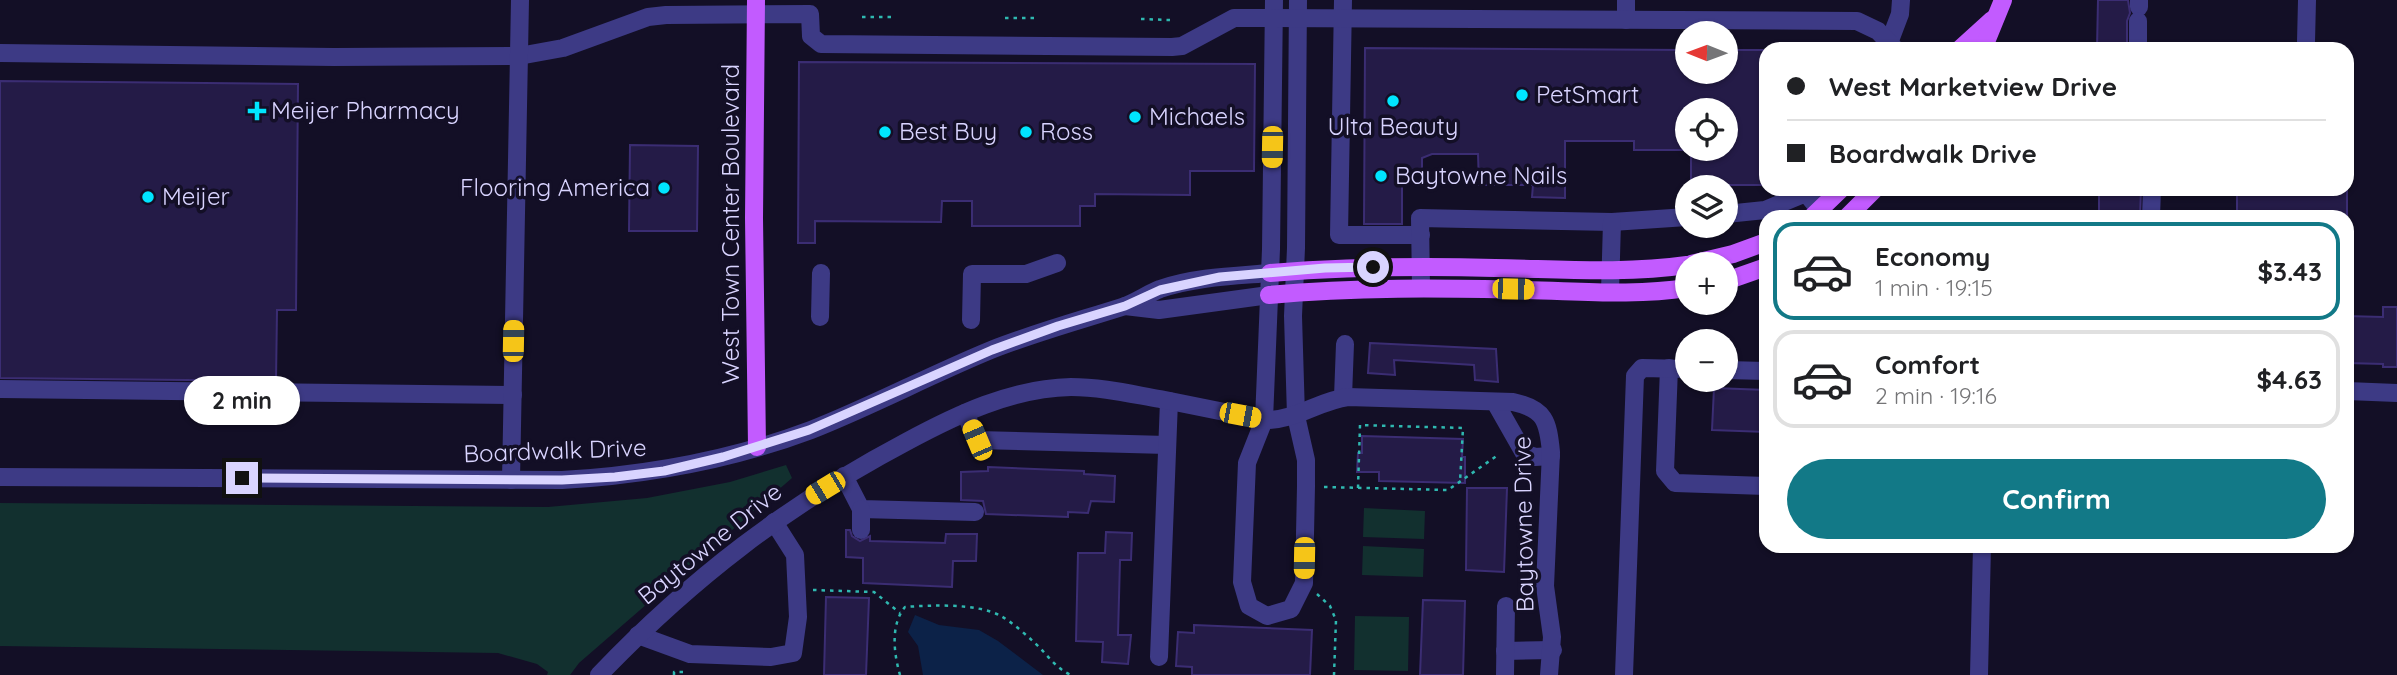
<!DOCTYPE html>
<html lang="en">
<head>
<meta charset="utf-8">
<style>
  body { margin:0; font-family:Quicksand,sans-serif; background:#f6f6f6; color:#202124; height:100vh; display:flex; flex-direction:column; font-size:26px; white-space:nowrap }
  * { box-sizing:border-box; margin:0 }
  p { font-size:23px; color:#757577 }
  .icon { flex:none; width:38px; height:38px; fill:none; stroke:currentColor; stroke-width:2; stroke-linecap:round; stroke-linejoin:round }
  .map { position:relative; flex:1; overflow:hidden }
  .sheet { position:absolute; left:1759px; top:210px; width:595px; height:343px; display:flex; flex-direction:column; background:#fff; border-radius:21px; box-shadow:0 2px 5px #0004 }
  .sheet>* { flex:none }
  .banner { position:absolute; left:1759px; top:42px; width:595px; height:154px; border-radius:21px; box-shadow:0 2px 5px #0004; display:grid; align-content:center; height:154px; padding:0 28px; background:#fff }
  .needle { width:46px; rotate:271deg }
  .tools { position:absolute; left:1675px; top:21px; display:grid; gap:14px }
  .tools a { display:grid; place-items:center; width:63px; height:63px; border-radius:50%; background:#fff; box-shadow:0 2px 5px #0004; font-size:35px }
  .end { position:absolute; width:32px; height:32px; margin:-16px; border:9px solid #d9d4ff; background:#111; box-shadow:0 0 0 4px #111 }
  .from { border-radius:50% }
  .bubble { position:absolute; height:49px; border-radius:24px; background:#fff; box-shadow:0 2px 5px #0004; font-size:23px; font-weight:700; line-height:49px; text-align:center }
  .car { position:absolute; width:21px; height:42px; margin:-21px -10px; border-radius:9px; box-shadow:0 0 5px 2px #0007; background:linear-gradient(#f5c518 24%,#345 0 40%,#f5c518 0 76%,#345 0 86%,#f5c518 0) }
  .banner b { display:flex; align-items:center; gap:24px; height:66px; font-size:26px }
  .banner b+b { border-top:2px solid #e0e0e0 }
  .banner i { width:18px; height:18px; background:#202124 }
  ul { padding:12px 0 0; list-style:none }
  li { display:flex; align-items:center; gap:21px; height:98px; margin:0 14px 10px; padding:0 14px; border:4px solid #e0e0e0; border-radius:21px }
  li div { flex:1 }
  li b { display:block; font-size:26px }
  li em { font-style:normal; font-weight:700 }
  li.selected { border-color:#127987 }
  li>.icon { width:63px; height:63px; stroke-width:1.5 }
  .button { display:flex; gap:14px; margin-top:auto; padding:14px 28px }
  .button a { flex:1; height:80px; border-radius:42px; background:#127987; color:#fff; font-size:28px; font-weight:700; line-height:80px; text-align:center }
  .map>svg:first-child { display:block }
</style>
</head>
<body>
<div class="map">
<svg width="2397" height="675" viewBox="0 0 2397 675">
  <rect width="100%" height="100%" fill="#130f26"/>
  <g fill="#12302f">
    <path d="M786,465L792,478L579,663L570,675H547L548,672L537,664L498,653L0,646V503L548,507L647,498L730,482Z"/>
    <path d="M1364,508L1425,511L1424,539L1363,537Z"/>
    <path d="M1363,546L1424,549L1423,577L1362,575Z"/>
    <path d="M1355,616L1409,617L1408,671L1354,670Z"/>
  </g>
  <path fill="#0c2248" d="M915,615L939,625L979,630L998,641L1043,675H923L918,646L908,632Z"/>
  <g fill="#241b47" stroke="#3b2d73" stroke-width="2">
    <path d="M2098,0H2128L2130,13L2127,21V49H2097Z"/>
    <path d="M1365,48L1687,50V72H1726V50H1766V185H1691V149H1726V110H1687V150H1634V141H1565V198L1532,197L1533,185H1479L1478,154H1432L1422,158V171H1402V224H1364Z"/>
    <path d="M799,62L1255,64L1254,171H1190V195L1095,194V206H1080V226H972V201H942L941,222L815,221V243H798Z"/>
    <path d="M0,81L298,84L296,310H277L276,381L0,378Z"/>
    <path d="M630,145L698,146L697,231H629Z"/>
    <path d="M2099,189H2141L2140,217H2099Z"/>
    <rect x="2237" y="189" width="110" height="28"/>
    <path d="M2383,307H2397V367H2383V364L2347,363V316L2383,317Z"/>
    <path d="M1370,343L1496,349L1498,382L1475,380L1474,365L1394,360L1395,375L1368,373Z"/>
    <path d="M1714,388L1766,390V432L1712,430Z"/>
    <path d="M1362,436L1463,439L1462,457H1465V483L1379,481V472H1357L1358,453H1362Z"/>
    <path d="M988,467L1084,471V474L1115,476L1114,502L1091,501L1088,513L1068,512V517L986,514L983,501L961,500V472L988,471Z"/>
    <path d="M1467,488H1507L1504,572L1466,570Z"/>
    <path d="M846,530H850L852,536L860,541L870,536V541L945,543L946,534H977L976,561H953L952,587L863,583V558L846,557Z"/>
    <path d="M1106,532L1132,533L1131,560H1120L1118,635H1131L1128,664L1102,662L1103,642L1076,641L1078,553H1105Z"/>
    <path d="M826,597L869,598L866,675H824Z"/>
    <path d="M1423,600L1465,601L1463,675H1420Z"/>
    <path d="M1194,625L1312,630L1310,675H1192V667L1176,666L1178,632L1194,633Z"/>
  </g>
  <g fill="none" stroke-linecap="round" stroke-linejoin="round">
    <g stroke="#2fb8b0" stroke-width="2.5" stroke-dasharray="3.5 5" stroke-linecap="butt">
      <path d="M862,17H891"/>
      <path d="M1005,18H1034"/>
      <path d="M1141,19L1170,20"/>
      <path d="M1324,487L1448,490L1498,455"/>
      <path d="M1358,488L1360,425L1463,428L1460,482"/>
      <path d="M813,590L874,592L900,613"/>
      <path d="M1317,594L1330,606L1336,620L1334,675"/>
      <path d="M674,675V672H688"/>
      <path d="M900,675C894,654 890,625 905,607C932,605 977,603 1001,616C1013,623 1025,634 1035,643C1047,654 1055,668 1071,675"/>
    </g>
    <g stroke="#3d3a85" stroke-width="18">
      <path d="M1274,0L1271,249L1264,420L1247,463L1242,582L1249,606L1267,616L1291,609L1304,583L1306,486V460L1296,416L1293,316L1296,248L1298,0"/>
      <path d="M1343,0L1339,235H1421"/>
      <path d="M1626,0V20"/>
      <path d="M2139,7V0"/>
      <path d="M2306,42L2307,0"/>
      <path d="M1889,43L1900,14L1901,0"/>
      <path d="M2138,49V21"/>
      <path d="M0,53L334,57L519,56L563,48L648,17L666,15L810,14L811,36L821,44L1172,47L1182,46L1234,18H1260L1857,21L1878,31L1895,49"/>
      <path d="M1726,214L1765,210L1806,193L1825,217"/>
      <path d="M2151,217L2152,189"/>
      <path d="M1421,287L1420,218L1612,222L1687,217"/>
      <path d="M1610,292L1612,222"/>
      <path d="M1125,306L1159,310L1269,295"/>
      <path d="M820,317L821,273"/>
      <path d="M971,320L972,274H1026L1057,263"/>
      <path d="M1669,368L1665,471L1675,483L1766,486"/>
      <path d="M1726,370L1766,371"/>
      <path d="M0,389L513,395"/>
      <path d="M2347,391L2397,393"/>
      <path d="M1343,397L1345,344"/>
      <path d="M1495,402L1524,453L1535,457L1551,456"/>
      <path d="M965,413L977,440L1167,445"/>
      <path d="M844,476L861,509L975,512"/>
      <path d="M0,477L562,480C647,475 731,460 811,430C872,406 930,375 991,350C1034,333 1078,321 1122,307C1135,303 1147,294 1160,289C1195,277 1234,276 1270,273"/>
      <path d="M511,480L520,0"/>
      <path d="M861,530V509"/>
      <path d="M638,635L690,654L771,657L793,653L798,617L795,555L774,522"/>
      <path d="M1505,651L1553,650"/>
      <path d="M1159,657L1169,401"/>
      <path d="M599,675C692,578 787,505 906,442C956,415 1012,388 1071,387C1101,387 1131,394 1160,399C1195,406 1229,413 1264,420C1295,421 1318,401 1348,397L1513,402C1545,409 1548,421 1551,452L1545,586L1552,637L1549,675"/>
      <path d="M1505,675L1506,606"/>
      <path d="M1624,675L1635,376L1642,368L1687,369"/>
      <path d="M1979,675L1982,546"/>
    </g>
    <g stroke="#c25bff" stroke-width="18">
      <path d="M756,0L754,218L757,447"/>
      <path d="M1960,49L1992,20"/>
      <path d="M1983,49L2003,0"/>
      <path d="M1812,217L1841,189"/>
      <path d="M1847,217L1875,189"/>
      <path d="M1691,264L1733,254L1766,242"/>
      <path d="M1270,273C1345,267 1420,266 1495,268C1559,269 1624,274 1687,265"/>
      <path d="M1726,281L1766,267"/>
      <path d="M1269,295C1355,287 1441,288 1526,290C1579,291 1635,296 1687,288"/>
    </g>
  </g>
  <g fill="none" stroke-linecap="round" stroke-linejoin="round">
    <path stroke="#d9d4ff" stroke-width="9" d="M242,478L562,480L615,477L664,471L723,457L809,430L992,350L1058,326L1125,306L1160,290L1220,277L1325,268L1373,267"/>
  </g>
  <g fill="#00e5ff" stroke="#130f26" stroke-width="2.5">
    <circle cx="1522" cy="95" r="7"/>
    <circle cx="1393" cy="101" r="7"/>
    <path d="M253.5 100.5h7v7h7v7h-7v7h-7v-7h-7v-7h7z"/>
    <circle cx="1135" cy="117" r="7"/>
    <circle cx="885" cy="132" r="7"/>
    <circle cx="1026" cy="132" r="7"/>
    <circle cx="1381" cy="176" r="7"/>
    <circle cx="664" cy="188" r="7"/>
    <circle cx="148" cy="197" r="7"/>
  </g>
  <g text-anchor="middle" stroke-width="7" stroke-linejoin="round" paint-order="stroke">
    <g font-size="24" fill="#d9d4ff" stroke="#130f26" text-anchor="start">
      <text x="1536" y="103">PetSmart</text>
      <text x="271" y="119">Meijer Pharmacy</text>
      <text x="1149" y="125">Michaels</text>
      <text x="1393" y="135" text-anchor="middle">Ulta Beauty</text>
      <text x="899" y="140">Best Buy</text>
      <text x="1040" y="140">Ross</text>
      <text x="1395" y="184">Baytowne Nails</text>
      <text x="650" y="196" text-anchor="end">Flooring America</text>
      <text x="162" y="205">Meijer</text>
    </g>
    <g font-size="24" fill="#d9d4ff" stroke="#130f26">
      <text transform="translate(731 224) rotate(-90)" y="8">West Town Center Boulevard</text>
      <text transform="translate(555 451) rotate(-2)" y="8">Boardwalk Drive</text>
      <text transform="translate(1524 524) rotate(-91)" y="8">Baytowne Drive</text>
      <text transform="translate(710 544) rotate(-39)" y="8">Baytowne Drive</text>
    </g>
  </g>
</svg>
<div class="tools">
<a><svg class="needle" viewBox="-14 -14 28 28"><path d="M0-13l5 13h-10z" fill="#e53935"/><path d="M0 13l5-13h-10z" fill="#757577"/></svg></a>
<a><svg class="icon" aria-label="locate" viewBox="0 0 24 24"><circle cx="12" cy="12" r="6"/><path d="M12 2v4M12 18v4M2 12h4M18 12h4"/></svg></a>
<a><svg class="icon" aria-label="layers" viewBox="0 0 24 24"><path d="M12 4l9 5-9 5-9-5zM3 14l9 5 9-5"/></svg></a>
<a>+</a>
<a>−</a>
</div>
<i class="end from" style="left:1373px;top:267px"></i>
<i class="end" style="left:242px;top:478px"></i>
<div class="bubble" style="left:184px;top:376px;width:116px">2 min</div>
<i class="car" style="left:1272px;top:147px;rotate:181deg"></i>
<i class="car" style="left:1513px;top:289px;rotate:91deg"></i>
<i class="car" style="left:513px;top:341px;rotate:1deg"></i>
<i class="car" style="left:1240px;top:415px;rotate:101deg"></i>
<i class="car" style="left:977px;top:440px;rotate:337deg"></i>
<i class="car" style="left:825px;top:488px;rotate:239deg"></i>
<i class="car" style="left:1304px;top:558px;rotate:181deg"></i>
<div class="banner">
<b><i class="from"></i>West Marketview Drive</b>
<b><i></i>Boardwalk Drive</b>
</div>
<section class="sheet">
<ul>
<li class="selected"><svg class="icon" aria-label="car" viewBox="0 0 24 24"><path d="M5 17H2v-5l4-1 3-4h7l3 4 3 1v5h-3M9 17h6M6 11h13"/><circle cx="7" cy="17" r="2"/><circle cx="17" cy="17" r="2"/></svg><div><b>Economy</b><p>1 min · 19:15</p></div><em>$3.43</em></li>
<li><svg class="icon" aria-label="car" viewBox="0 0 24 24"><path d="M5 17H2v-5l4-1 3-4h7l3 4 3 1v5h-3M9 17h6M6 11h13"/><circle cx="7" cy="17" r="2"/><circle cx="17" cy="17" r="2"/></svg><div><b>Comfort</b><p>2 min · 19:16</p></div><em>$4.63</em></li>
</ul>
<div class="button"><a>Confirm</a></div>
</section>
</div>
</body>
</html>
